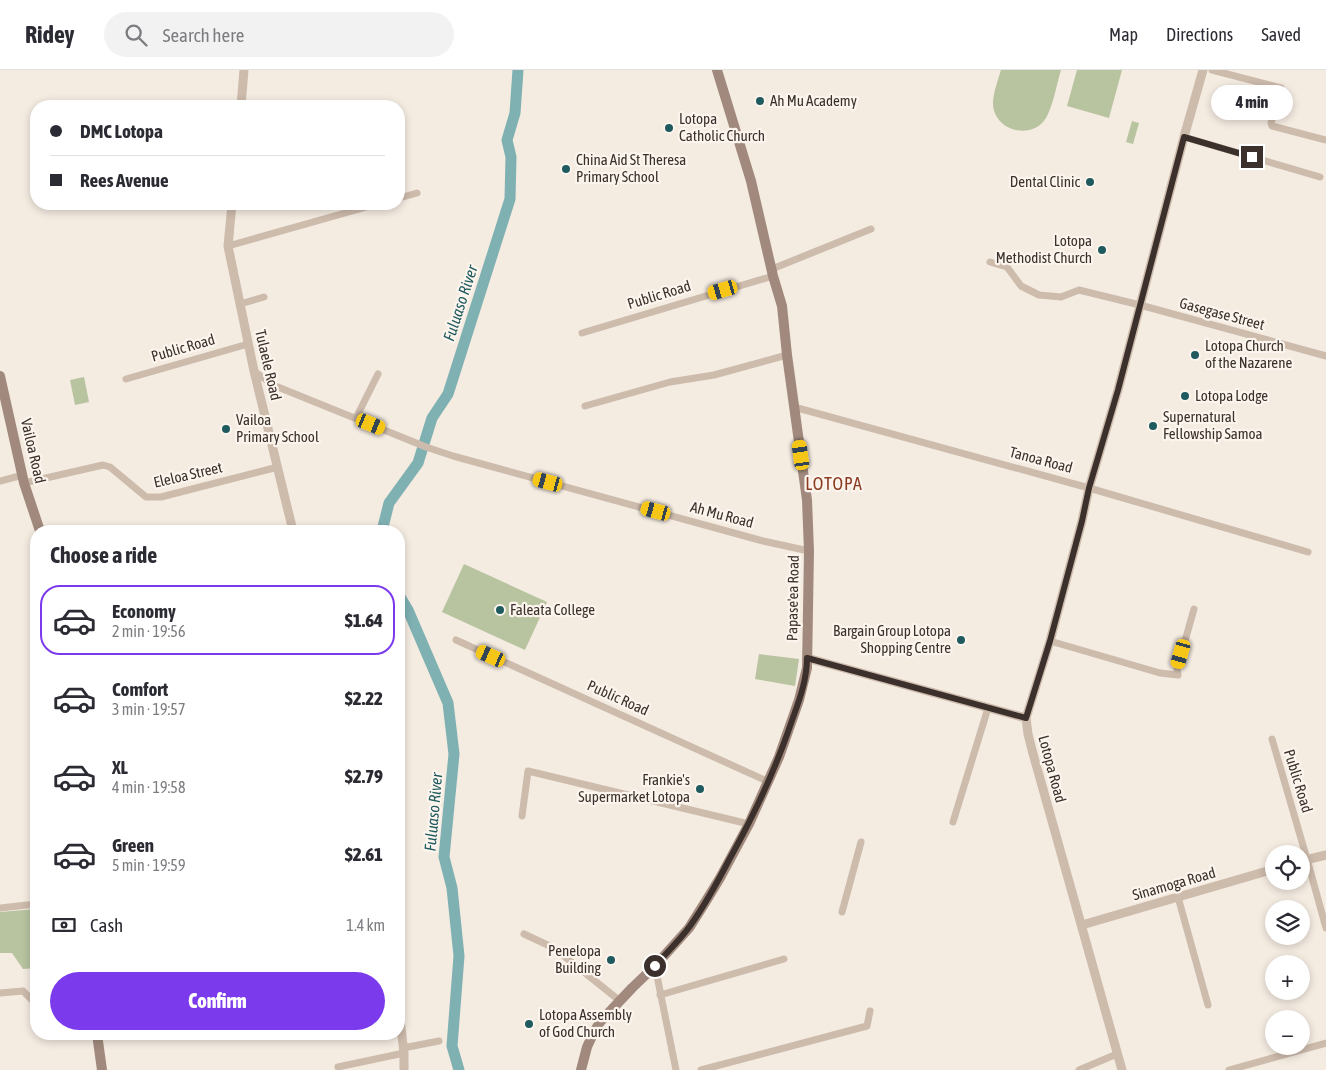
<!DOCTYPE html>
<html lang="en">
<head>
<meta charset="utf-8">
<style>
  body { margin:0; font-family:"Asap Condensed",sans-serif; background:#f2f2f3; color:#2b2b33; height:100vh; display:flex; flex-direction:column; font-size:19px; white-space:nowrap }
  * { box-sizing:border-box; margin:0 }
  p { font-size:16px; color:#7c7c81 }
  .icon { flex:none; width:28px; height:28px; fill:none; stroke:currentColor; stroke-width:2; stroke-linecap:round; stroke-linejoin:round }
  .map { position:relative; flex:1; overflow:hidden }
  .sheet { position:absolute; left:30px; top:455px; width:375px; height:515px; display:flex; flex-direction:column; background:#fff; border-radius:20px; box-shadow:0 2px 8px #0003 }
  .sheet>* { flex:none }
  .banner { position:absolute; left:30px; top:30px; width:375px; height:110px; border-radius:20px; box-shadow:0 2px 8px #0003; display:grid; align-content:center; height:110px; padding:0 20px; background:#fff }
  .buttons { position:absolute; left:1265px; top:775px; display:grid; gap:10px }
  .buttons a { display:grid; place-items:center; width:45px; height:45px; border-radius:50%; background:#fff; box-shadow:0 2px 8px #0003; font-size:25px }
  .end { position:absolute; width:22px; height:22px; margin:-11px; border:6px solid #3b302b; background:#fff; box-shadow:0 0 0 2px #fff }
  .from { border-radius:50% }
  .bubble { position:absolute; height:35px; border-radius:18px; background:#fff; box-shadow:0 2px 8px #0003; font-size:16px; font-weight:800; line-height:35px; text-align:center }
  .car { position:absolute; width:15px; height:30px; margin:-15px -8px; border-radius:6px; box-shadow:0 0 4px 1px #0007; background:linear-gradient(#f5c518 24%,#345 0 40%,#f5c518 0 76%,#345 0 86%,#f5c518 0) }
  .banner b { display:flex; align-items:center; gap:18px; height:48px; font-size:19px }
  .banner b+b { border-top:1px solid #e1e1e2 }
  .banner i { width:12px; height:12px; background:#2b2b33 }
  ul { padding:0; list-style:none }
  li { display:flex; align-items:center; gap:15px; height:70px; margin:0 10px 8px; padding:0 10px; border:2px solid transparent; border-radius:20px }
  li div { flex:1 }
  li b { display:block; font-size:19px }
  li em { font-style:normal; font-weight:800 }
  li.selected { border-color:#7c3aed }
  li>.icon { width:45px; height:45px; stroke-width:1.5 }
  h2 { padding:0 20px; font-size:22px; line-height:60px }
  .pay { display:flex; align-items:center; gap:12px; height:55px; padding:0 20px; font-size:19px }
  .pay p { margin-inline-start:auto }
  .cta { display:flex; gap:10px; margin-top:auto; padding:10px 20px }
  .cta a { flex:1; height:58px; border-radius:30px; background:#7c3aed; color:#fff; font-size:20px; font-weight:800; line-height:58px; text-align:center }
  header { display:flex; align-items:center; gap:30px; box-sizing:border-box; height:70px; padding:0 25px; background:#fff; border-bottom:1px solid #e1e1e2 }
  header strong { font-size:24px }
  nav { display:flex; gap:28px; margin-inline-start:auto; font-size:18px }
  .search { width:350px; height:45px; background:#f2f2f3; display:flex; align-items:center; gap:12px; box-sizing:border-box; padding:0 18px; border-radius:28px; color:#7c7c81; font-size:19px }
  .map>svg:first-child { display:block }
</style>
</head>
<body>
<header>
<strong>Ridey</strong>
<div class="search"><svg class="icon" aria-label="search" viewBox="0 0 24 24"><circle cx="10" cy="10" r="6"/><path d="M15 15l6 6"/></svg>Search here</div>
<nav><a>Map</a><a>Directions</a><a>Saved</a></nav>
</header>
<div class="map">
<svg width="1326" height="1000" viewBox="0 0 1326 1000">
  <rect width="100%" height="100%" fill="#f4ebe1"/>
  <g fill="#b8c4a0">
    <path d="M1001,0H1061C1057,13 1053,36 1046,48C1032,71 994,61 993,34C993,23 998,10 1001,0Z"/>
    <path d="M1077,0H1122L1109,48L1067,36Z"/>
    <path d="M1132,51L1139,53L1133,74L1126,72Z"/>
    <path d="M84,307L89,332L75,335L70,310Z"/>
    <path d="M464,494L547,532L525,580L442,542Z"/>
    <path d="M759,584L799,589L795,616L755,609Z"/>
    <path d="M36,839V898L23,899L12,883H0V842Z"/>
  </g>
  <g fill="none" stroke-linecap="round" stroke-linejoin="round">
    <g stroke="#7fb0b2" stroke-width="11">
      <path d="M382,461L389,433L418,393L432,348L448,324L510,129L511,87L507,70L515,43L518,0"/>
      <path d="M399,525L408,540L448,633L454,684L444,787L452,818L459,886L452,976L459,1000"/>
    </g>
    <g stroke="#cdbbac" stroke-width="7">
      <path d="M1212,0L1281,18L1271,53L1272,56L1326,70"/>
      <path d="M1184,67L1320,107"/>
      <path d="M399,128L417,123"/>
      <path d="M228,176L377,134"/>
      <path d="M990,192L1007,197L1021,216L1039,225L1061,227L1079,220L1140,235L1326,286"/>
      <path d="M772,199L871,159"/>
      <path d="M240,234L264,227"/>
      <path d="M582,263L773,206"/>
      <path d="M254,301L273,315L426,377L453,386L763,471L809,481"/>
      <path d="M126,309L248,274"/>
      <path d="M585,336L670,312L714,305L787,285"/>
      <path d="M794,337L1089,418L1308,482"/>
      <path d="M356,348L378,304"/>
      <path d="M0,411L23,405"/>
      <path d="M24,413L103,395L110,397L146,427H161L278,397"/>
      <path d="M456,570L769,712"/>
      <path d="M1050,571L1160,603L1178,605L1177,599L1194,539"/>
      <path d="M1272,669L1307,789L1326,858"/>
      <path d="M522,746L528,701L749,754"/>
      <path d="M953,752L988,638"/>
      <path d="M1178,827L1208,935"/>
      <path d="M0,838L36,834"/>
      <path d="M842,842L861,772"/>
      <path d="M524,864L554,878L620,931"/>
      <path d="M655,896L676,1000"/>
      <path d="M0,923L23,921L36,934"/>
      <path d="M660,925L784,889"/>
      <path d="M403,978L439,971"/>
      <path d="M338,997L404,983"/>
      <path d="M701,1000L867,956L870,941"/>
      <path d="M1079,1000L1117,984"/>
      <path d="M1229,1000L1326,973"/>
    </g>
    <g stroke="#cdbbac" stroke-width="9">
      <path d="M241,36L244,0"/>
      <path d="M232,134L228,176L254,301L293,461"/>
      <path d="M807,588L1026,648"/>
      <path d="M1301,791L1326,785"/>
      <path d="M1082,855L1274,799"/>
      <path d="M399,941L404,983V1000"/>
      <path d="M1122,1000L1032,680L1028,664L1026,648L1050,571L1082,451L1089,418L1118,320L1184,67L1203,0"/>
    </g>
    <g stroke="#a18a7d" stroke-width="10">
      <path d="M0,306L24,413L40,461"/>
      <path d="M97,964L102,1000"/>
      <path d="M581,1000L587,977L594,962L600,952L632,918L655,896L689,858L706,831L720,808L749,754L779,687L799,630L807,598L809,481L807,430L787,285L782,236L773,206L751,111L717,0"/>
    </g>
  </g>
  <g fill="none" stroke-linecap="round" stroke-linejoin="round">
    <path stroke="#3b302b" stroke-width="6" d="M655,896C666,883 680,870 690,856C705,835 717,813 729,790C752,749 772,707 788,662C796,638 807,614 807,588L1026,648L1050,571L1082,451L1089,418L1118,320L1184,67L1252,87"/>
  </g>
  <g fill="#1f5a5e" stroke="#fbf5ee" stroke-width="2">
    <circle cx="760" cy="31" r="5"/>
    <circle cx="669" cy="58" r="5"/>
    <circle cx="566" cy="99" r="5"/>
    <circle cx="1090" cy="112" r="5"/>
    <circle cx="1102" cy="180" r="5"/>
    <circle cx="1195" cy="285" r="5"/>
    <circle cx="1185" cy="326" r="5"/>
    <circle cx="1153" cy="356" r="5"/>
    <circle cx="226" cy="359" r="5"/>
    <circle cx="500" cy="540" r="5"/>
    <circle cx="961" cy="570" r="5"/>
    <circle cx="700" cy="719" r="5"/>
    <circle cx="611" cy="890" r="5"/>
    <circle cx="529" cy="954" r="5"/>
  </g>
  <g text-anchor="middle" stroke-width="4.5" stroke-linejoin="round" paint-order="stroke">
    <g font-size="15" fill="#3b302b" stroke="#fbf5ee" text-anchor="start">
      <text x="770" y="36">Ah Mu Academy</text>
      <text x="679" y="54">Lotopa<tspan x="679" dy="17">Catholic Church</tspan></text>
      <text x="576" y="95">China Aid St Theresa<tspan x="576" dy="17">Primary School</tspan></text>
      <text x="1080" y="117" text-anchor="end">Dental Clinic</text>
      <text x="1092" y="176" text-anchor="end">Lotopa<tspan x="1092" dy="17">Methodist Church</tspan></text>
      <text x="1205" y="281">Lotopa Church<tspan x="1205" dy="17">of the Nazarene</tspan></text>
      <text x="1195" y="331">Lotopa Lodge</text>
      <text x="1163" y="352">Supernatural<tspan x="1163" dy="17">Fellowship Samoa</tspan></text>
      <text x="236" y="355">Vailoa<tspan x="236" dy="17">Primary School</tspan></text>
      <text x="510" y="545">Faleata College</text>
      <text x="951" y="566" text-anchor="end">Bargain Group Lotopa<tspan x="951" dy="17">Shopping Centre</tspan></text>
      <text x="690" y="715" text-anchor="end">Frankie's<tspan x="690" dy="17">Supermarket Lotopa</tspan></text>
      <text x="601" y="886" text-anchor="end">Penelopa<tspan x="601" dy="17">Building</tspan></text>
      <text x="539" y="950">Lotopa Assembly<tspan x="539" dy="17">of God Church</tspan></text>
    </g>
    <g font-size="15" fill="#3b302b" stroke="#fbf5ee">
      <text transform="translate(659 225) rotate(-17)" y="5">Public Road</text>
      <text transform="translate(1222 244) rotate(15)" y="5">Gasegase Street</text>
      <text transform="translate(183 278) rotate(-16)" y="5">Public Road</text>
      <text transform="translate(268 295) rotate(77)" y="5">Tulaele Road</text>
      <text transform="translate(33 381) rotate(77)" y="5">Vailoa Road</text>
      <text transform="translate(1041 390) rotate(15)" y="5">Tanoa Road</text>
      <text transform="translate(188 405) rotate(-13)" y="5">Eleloa Street</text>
      <text transform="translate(722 445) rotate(15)" y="5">Ah Mu Road</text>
      <text transform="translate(793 528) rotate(-89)" y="5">Papase'ea Road</text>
      <text transform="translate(618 628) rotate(24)" y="5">Public Road</text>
      <text transform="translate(1052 699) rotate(75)" y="5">Lotopa Road</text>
      <text transform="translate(1298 711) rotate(73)" y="5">Public Road</text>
      <text transform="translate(1174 814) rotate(-16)" y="5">Sinamoga Road</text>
    </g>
    <g font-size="16" font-style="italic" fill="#1f5a5e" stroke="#fbf5ee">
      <text transform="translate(460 233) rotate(-72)" y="6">Fuluaso River</text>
      <text transform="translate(433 742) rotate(-85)" y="6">Fuluaso River</text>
    </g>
    <g font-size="18" letter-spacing="1" fill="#8c3b22" stroke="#fbf5ee">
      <text x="834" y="420">LOTOPA</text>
    </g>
  </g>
</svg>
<div class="buttons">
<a><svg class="icon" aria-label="locate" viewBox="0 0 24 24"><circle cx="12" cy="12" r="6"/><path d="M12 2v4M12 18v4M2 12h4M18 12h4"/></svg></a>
<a><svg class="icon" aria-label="layers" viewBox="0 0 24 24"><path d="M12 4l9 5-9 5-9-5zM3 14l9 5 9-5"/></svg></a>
<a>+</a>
<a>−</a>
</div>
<i class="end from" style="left:655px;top:896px"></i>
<i class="end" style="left:1252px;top:87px"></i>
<div class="bubble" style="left:1211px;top:15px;width:82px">4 min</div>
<i class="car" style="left:723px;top:220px;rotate:254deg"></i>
<i class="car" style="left:371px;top:354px;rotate:112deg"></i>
<i class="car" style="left:801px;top:385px;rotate:352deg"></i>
<i class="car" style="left:548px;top:412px;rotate:285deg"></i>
<i class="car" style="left:656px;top:441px;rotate:285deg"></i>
<i class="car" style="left:1181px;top:584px;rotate:196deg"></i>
<i class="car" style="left:491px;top:586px;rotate:294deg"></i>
<div class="banner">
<b><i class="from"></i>DMC Lotopa</b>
<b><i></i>Rees Avenue</b>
</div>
<section class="sheet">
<h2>Choose a ride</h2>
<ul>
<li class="selected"><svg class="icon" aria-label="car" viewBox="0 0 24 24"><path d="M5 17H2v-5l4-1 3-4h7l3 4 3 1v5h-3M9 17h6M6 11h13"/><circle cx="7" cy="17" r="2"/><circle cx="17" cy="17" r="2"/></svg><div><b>Economy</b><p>2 min · 19:56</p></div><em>$1.64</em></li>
<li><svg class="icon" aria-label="car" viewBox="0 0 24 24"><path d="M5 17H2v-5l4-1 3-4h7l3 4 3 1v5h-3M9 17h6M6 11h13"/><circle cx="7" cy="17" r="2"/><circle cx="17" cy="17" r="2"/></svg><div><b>Comfort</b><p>3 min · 19:57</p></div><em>$2.22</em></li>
<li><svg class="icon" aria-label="car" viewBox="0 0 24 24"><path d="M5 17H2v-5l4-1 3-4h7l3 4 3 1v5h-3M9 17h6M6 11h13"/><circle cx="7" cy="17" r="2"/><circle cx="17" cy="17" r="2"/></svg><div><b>XL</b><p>4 min · 19:58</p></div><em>$2.79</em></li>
<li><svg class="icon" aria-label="car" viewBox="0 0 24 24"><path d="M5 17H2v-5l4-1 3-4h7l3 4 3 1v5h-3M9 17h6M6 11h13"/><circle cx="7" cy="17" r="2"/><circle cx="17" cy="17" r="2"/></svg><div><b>Green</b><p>5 min · 19:59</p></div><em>$2.61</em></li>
</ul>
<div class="pay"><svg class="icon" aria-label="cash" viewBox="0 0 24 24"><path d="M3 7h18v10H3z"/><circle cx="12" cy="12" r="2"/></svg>Cash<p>1.4 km</p></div>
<div class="cta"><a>Confirm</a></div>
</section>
</div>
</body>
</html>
